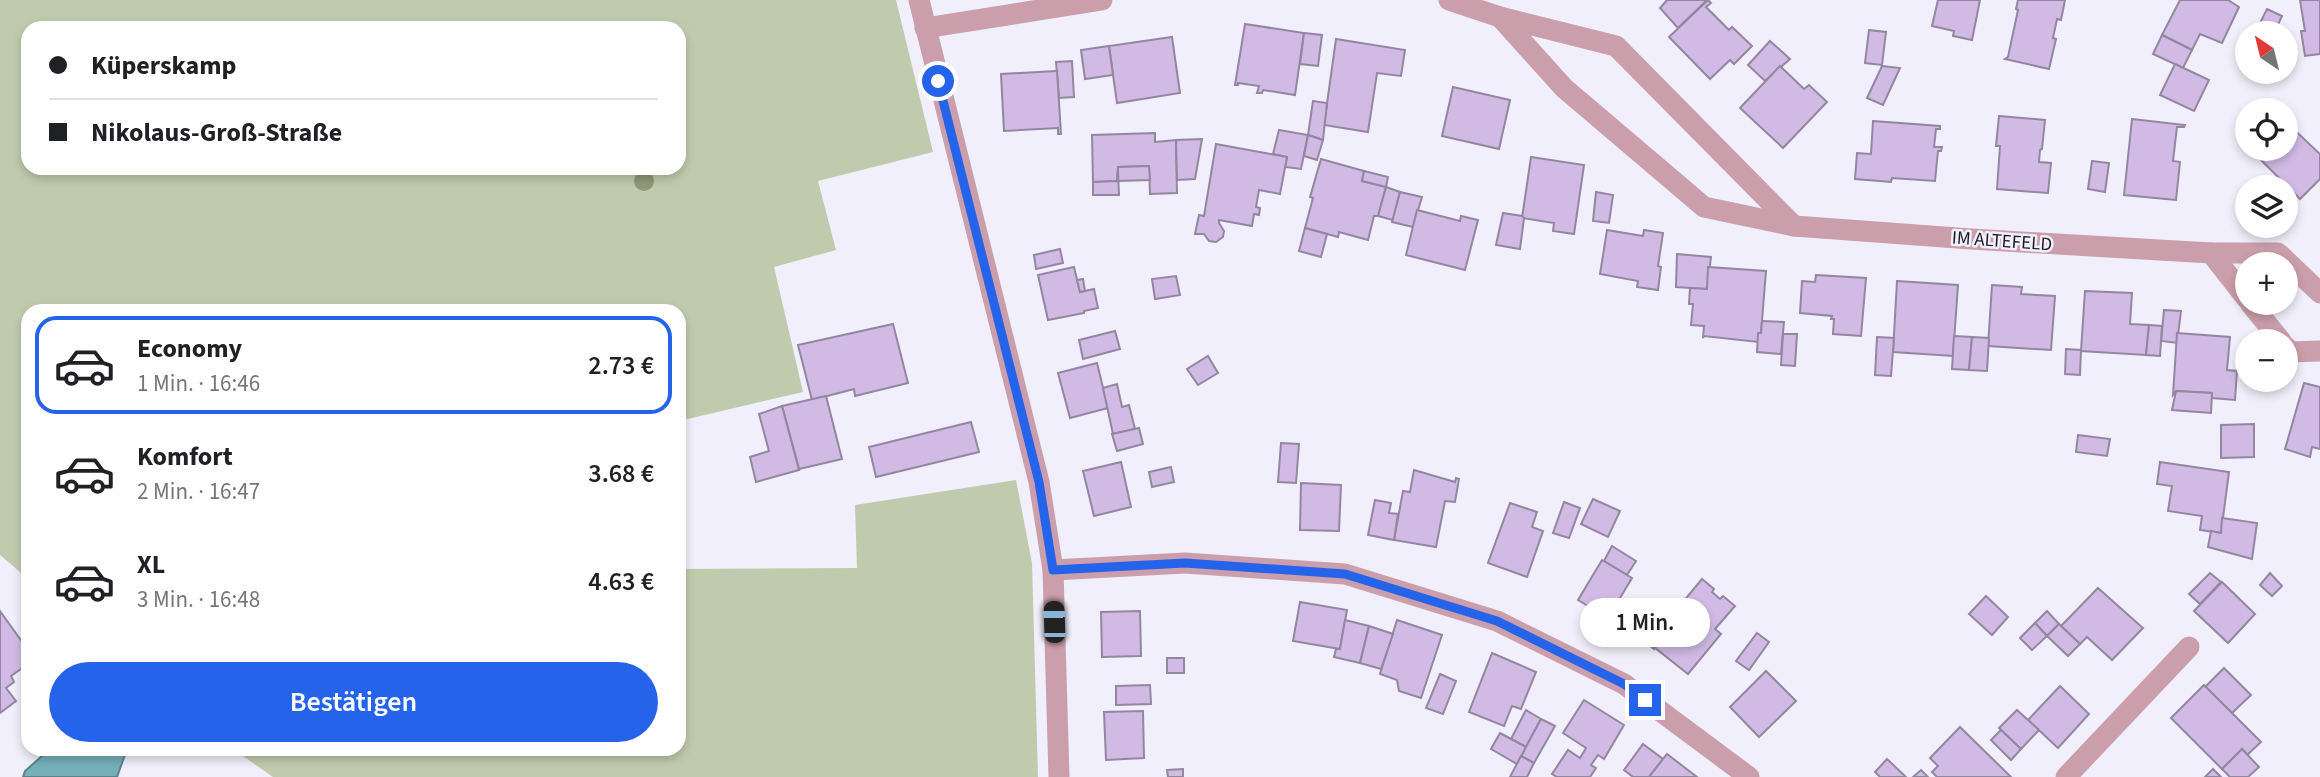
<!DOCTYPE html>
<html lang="de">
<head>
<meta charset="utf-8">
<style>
  body { margin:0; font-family:"Source Sans 3",sans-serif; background:#f2f2f2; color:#202124; height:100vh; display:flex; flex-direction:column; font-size:26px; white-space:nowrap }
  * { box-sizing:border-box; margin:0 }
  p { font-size:23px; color:#757577 }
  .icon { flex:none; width:38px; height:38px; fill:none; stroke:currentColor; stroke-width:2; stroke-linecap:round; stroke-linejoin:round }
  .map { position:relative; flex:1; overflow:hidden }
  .details { position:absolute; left:21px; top:304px; width:665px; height:452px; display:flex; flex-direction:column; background:#fff; border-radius:21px; box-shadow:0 4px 10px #0003 }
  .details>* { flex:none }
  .banner { position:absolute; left:21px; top:21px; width:665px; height:154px; border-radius:21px; box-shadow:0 4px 10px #0003; display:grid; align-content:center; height:154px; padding:0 28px; background:#fff }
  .needle { width:46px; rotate:325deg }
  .controls { position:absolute; left:2235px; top:21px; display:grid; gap:14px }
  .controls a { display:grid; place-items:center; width:63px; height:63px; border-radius:50%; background:#fff; box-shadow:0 4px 10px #0003; font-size:35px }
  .end { position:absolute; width:32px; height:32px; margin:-16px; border:9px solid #2563eb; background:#fff; box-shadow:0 0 0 4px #fff }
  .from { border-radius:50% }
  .bubble { position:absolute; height:49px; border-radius:24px; background:#fff; box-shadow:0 4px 10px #0003; font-size:23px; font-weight:600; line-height:49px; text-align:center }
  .car { position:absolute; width:21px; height:42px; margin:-21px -10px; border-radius:9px; box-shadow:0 0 5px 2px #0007; background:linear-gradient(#222 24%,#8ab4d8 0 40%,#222 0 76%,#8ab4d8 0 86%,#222 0) }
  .banner b { display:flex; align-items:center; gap:24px; height:66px; font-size:26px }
  .banner b+b { border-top:2px solid #e0e0e0 }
  .banner i { width:18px; height:18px; background:#202124 }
  ul { padding:12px 0 0; list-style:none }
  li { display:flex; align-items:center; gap:21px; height:98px; margin:0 14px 10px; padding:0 14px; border:4px solid transparent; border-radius:21px }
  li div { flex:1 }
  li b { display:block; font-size:26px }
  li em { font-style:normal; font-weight:600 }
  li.active { border-color:#2563eb }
  li>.icon { width:63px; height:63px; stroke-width:1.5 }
  .button { display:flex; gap:14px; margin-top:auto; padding:14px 28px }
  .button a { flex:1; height:80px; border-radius:42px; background:#2563eb; color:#fff; font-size:28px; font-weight:600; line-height:80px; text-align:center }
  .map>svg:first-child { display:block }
</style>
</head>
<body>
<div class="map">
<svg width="2320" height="777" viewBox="0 0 2320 777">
  <rect width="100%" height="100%" fill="#f1effb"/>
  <g fill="#c0cbae" fill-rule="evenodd">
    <path d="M0,0H896L933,152L818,181L836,250L774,267L803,392L679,421V312H28V579L0,555ZM28,28H679V168H28Z"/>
    <path d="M1016,480L1032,563L1038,777H273L233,749H679V569L857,568L855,505Z"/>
  </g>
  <path fill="#74b0b8" stroke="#5a838c" stroke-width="2" d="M50,749H127L117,777H23L25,771Z"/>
  <g fill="#d1bbe5" stroke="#9386a0" stroke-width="2">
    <path d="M1667,0H1707L1678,28L1660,8Z"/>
    <path d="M1708,0L1711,3L1706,7L1729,30L1732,27L1752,46L1734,64L1730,60L1710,79L1669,37Z"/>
    <path d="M1938,0H1980L1972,40L1953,36L1954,31L1932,26Z"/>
    <path d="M2018,0H2065L2061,20L2057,19L2053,38L2056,39L2049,69L2005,59L2008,57L2018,10L2016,9Z"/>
    <path d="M2180,0H2228L2239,7L2222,43L2200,34L2192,50L2162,35Z"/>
    <path d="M2300,0H2320V54L2305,56L2301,31H2305Z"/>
    <path d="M2267,9L2282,16L2274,33H2255Z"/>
    <path d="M1245,24L1304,33L1295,95L1263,90L1262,93H1257L1259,86L1238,83V85H1235Z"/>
    <path d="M1869,30L1886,32L1882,65L1865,63Z"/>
    <path d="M1304,33L1322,35L1318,66L1300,64Z"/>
    <path d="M2162,35L2192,50L2183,68L2153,54Z"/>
    <path d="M1172,37L1180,93L1117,103L1109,46Z"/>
    <path d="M1336,39L1405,50L1401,76L1377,73L1368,132L1324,125Z"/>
    <path d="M1770,41L1790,59L1765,81L1748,65Z"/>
    <path d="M1109,46L1113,75L1085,79L1081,50Z"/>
    <path d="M1072,61L1074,97L1059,98L1056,62Z"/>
    <path d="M2175,64L2209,80L2194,111L2160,95Z"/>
    <path d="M1780,66L1804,89L1809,85L1827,102L1783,148L1740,108Z"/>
    <path d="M1882,66L1900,68L1883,105L1867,98Z"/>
    <path d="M1056,71H1057L1061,134H1058V128L1004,131L1001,74Z"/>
    <path d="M1453,87L1510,100L1499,149L1442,136Z"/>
    <path d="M1313,101L1327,103L1323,140L1308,135Z"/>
    <path d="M1999,116L2045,120L2042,149L2040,150L2039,162L2051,163L2048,193L1997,189L2000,146H1996Z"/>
    <path d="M2132,119L2185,125L2184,127H2177L2173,161L2180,162L2176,200L2124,195Z"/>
    <path d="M1873,121L1940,126V129H1936L1934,147H1942L1941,151H1938L1935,181L1892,178L1891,182L1855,179L1857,153L1871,154Z"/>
    <path d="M2286,122L2320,154V179L2300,199L2255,154L2260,149H2286Z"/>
    <path d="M1279,130L1308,135L1301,169L1285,167L1287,157L1273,154Z"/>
    <path d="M1155,133V142L1176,140L1177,193L1150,194L1149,166L1118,167L1117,181L1093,182L1092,135Z"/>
    <path d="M1308,135L1323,140L1317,160L1304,156Z"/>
    <path d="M1202,139L1195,179L1177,180L1176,140Z"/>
    <path d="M1216,144L1287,157L1280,194L1259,190L1256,207L1260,208L1259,215L1254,214L1252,226L1219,220V223L1224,231L1223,237L1216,242L1209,241L1204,234H1195L1199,215L1204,216Z"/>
    <path d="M1531,157L1584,165L1574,234L1553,231L1554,223L1522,218Z"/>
    <path d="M1321,159L1364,171L1362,181L1386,187L1378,216H1374L1368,240L1339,232L1338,237L1305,228L1313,198L1310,197Z"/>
    <path d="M2092,161L2109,163L2105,192L2088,189Z"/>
    <path d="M1149,166L1150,180L1118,181V167Z"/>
    <path d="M1118,171L1119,195H1093V182L1117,181Z"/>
    <path d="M1364,171L1388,177L1386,187L1362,181Z"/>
    <path d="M1386,187L1400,192L1393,220L1378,216Z"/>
    <path d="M1400,192L1422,197L1413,227L1392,222Z"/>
    <path d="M1596,192L1613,195L1609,223L1593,221Z"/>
    <path d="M1417,210L1460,221L1461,216L1478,220L1465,270L1406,255Z"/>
    <path d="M1503,213L1522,216L1524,218L1520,249L1496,245Z"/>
    <path d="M1305,228L1327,234L1321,257L1299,251Z"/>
    <path d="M1607,230L1643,236L1644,230L1663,233L1658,266L1661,267L1658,290L1637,287L1638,281L1600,274Z"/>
    <path d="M1060,249L1063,263L1036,269L1034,255Z"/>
    <path d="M1677,254L1711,257L1707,289L1676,287Z"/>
    <path d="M1074,267L1080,292L1094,289L1098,308L1084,311V313L1048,320L1038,275Z"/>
    <path d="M1708,267L1766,271L1761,333H1758V342L1704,336L1703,338L1704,326L1691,325L1693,304H1689L1690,288L1707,289Z"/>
    <path d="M1816,275L1866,278L1861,336L1833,334L1834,319H1831L1832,316L1800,313L1802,281L1815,282Z"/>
    <path d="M1176,276L1180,295L1155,299L1152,279Z"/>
    <path d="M1083,279L1085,291L1080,292L1077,280Z"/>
    <path d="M1897,281L1958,285L1953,356L1893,352Z"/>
    <path d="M1992,285L2022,287L2021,294L2055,296L2051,350L1988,346Z"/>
    <path d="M2085,291L2132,293L2130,324L2149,325L2146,355L2081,351Z"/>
    <path d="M2164,310L2181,311L2177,343L2161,341Z"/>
    <path d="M1762,321L1784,322L1781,354L1757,352L1758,333H1761Z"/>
    <path d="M893,324L908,383L855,396L854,389L812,400L798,345Z"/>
    <path d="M2149,325L2162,326L2160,356L2146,355Z"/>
    <path d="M1115,331L1120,349L1083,359L1079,340Z"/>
    <path d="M2177,333L2230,337L2227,370L2237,371L2235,400L2212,398V393L2176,391L2173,395Z"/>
    <path d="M1783,334H1797L1795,366L1781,365Z"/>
    <path d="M1954,336L1972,337L1969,370L1952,369Z"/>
    <path d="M1877,337L1894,338L1891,376L1875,375Z"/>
    <path d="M1972,337L1989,338L1987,371L1969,370Z"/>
    <path d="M2066,349L2081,350L2080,375L2065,374Z"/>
    <path d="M1208,356L1218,373L1198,385L1187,369Z"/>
    <path d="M1097,363L1108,408L1070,418L1058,373Z"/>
    <path d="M2304,383L2320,387V449L2312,447L2310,457L2285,449Z"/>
    <path d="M1117,384L1122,407L1129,405L1135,429L1113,434L1103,388Z"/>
    <path d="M2176,391L2212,393L2211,413L2172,410Z"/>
    <path d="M826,396L842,459L799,469L782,406Z"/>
    <path d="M782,406L799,470L756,482L750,457L769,451L759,414Z"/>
    <path d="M971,422L979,452L876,477L869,447Z"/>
    <path d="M2254,424V457L2221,458V425Z"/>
    <path d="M1139,428L1143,444L1117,451L1112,434Z"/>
    <path d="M2078,435L2110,439L2107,456L2076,452Z"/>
    <path d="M1281,443L1299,444L1296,483L1278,482Z"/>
    <path d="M1121,462L1131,507L1094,516L1083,471Z"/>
    <path d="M2160,462L2229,472L2221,533L2200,530L2202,516L2168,511L2172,486L2157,484Z"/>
    <path d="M1171,467L1174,482L1152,487L1149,472Z"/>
    <path d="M1414,470L1455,482L1456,478L1459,479L1455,502L1445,501L1436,547L1394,540L1403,491L1410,492Z"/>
    <path d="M1301,483L1341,485L1339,531L1300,530Z"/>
    <path d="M1593,499L1620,511L1608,537L1581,524Z"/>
    <path d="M1375,500L1391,503L1389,513L1398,514L1394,540L1368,535Z"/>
    <path d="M1564,502L1580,508L1569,538L1553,533Z"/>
    <path d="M1510,503L1537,512L1532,527L1543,531L1527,577L1488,563Z"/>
    <path d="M2222,518L2257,523L2252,559L2208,547L2211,531L2221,533Z"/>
    <path d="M1612,546L1636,561L1627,575L1604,561Z"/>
    <path d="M1602,560L1632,578L1608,618L1578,600Z"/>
    <path d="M2210,573L2221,582L2200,604L2189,594Z"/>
    <path d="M2270,573L2282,586L2272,596L2260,585Z"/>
    <path d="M1702,579L1714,589L1712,592L1720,599L1723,596L1735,606L1715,629L1721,634L1688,674L1654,647L1687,607L1682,603Z"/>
    <path d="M2222,582L2255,614L2228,643L2194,611Z"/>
    <path d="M2098,588L2143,628L2112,660L2087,637L2080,644L2061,626Z"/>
    <path d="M1986,596L2008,617L1992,635L1969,614Z"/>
    <path d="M1300,602L1347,610L1340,649L1293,641Z"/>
    <path d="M1654,604L1672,618L1667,624L1671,627L1654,649L1635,634Z"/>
    <path d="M0,611L28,650V664L11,676L14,682L6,688L16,701L0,713Z"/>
    <path d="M1140,611L1141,656L1102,657L1101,612Z"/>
    <path d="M2047,611L2059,624L2047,636L2035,623Z"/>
    <path d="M1345,620L1369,626L1360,663L1334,657L1336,649H1340Z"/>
    <path d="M1397,620L1442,635L1421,698L1399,691L1397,680L1380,674Z"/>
    <path d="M2035,623L2047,636L2032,650L2020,638Z"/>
    <path d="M2059,624L2080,644L2068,656L2047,636Z"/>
    <path d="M1369,626L1393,634L1381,669L1360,663Z"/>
    <path d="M1757,633L1769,642L1749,670L1736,661Z"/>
    <path d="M1492,653L1536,672L1521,709L1512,706L1504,726L1469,712Z"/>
    <rect x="1167" y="658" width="17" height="15"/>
    <path d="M2224,668L2251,695L2232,713L2205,687Z"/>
    <path d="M1766,671L1796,701L1759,737L1730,707Z"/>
    <path d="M1440,674L1456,681L1443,714L1426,708Z"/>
    <path d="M1150,685L1151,704L1116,705V686Z"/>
    <path d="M2204,685L2261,742L2247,755L2242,749L2222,769L2171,718Z"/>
    <path d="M2060,686L2089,714L2058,748L2028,720Z"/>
    <path d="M1584,700L1624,725L1604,759L1598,755L1591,765L1596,768L1590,777H1557L1552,774L1568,750L1580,758L1586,748L1563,733Z"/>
    <path d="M1526,710L1541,719L1526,747L1511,739Z"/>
    <path d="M2017,710L2039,730L2021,749L1999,728Z"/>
    <path d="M1143,711L1144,758L1106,760L1104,712Z"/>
    <path d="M1541,719L1555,726L1534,763L1521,756Z"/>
    <path d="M1960,727L2011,777H1937L1932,772L1938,766L1930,758Z"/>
    <path d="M2001,730L2021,749L2011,760L1991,740Z"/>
    <path d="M1500,733L1526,747L1517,764L1491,749Z"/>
    <path d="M1643,744L1663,759L1649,777H1633L1624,770Z"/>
    <path d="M2242,749L2259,767L2248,777H2230L2222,769Z"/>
    <path d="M1667,754L1697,777H1649Z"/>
    <path d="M1521,756L1534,763L1527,777H1510Z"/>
    <path d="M1887,759L1906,777H1880L1875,772Z"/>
    <path d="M1183,769V777H1168L1167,770Z"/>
    <path d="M2213,769L2221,777H2205Z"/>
    <path d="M1921,770L1928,777H1913Z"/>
  </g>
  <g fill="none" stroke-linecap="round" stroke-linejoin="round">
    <g stroke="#ca9eaa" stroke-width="21">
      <path d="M919,0L1039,482L1053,570L1059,777"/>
      <path d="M1449,0L1500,17L1616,46L1794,226"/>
      <path d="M1500,17L1564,88L1704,207L1794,226L1971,239L2211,253H2278L2320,293"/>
      <path d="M925,28L1102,0"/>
      <path d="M2211,253L2247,299"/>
      <path d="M2250,303L2281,341"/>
      <path d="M2286,347L2289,352L2320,351"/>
      <path d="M1053,570L1185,563L1345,574L1497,621L1624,684L1749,777"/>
      <path d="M2066,777L2189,647"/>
    </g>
  </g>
  <circle fill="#909979" cx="644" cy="181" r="10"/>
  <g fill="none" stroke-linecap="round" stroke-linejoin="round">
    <path stroke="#2563eb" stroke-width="9" d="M938,81L1039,482L1053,570L1185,563L1345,574L1497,621L1624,684L1645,700"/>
  </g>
  <g text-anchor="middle" stroke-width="5" stroke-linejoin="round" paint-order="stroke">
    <g font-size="19" fill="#1d1b26" stroke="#f1effb">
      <text transform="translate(2002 240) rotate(4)" y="7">IM ALTEFELD</text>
    </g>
  </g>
</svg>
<div class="controls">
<a><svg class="needle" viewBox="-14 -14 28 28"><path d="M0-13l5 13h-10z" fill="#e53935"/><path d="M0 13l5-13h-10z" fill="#757577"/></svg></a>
<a><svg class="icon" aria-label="locate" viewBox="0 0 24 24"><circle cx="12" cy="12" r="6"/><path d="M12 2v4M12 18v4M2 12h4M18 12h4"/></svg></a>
<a><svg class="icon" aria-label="layers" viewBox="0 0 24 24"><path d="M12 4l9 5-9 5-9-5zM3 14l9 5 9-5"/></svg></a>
<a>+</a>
<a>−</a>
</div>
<i class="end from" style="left:938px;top:81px"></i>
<i class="end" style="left:1645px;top:700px"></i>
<div class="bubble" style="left:1580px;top:598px;width:130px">1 Min.</div>
<i class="car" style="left:1054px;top:622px;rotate:358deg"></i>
<div class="banner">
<b><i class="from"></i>Küperskamp</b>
<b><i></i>Nikolaus-Groß-Straße</b>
</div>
<section class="details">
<ul>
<li class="active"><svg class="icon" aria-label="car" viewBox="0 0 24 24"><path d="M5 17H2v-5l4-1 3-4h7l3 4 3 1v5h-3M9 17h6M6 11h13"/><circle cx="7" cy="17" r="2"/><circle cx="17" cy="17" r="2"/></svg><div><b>Economy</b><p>1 Min. · 16:46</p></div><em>2.73 €</em></li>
<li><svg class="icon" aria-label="car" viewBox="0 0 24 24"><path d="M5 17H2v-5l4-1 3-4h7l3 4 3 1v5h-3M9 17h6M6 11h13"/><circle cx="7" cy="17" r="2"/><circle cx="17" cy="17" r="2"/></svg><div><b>Komfort</b><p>2 Min. · 16:47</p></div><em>3.68 €</em></li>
<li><svg class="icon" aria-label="car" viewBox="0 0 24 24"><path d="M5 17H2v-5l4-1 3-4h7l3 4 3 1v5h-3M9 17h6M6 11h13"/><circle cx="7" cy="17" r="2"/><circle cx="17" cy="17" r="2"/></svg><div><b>XL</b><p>3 Min. · 16:48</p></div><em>4.63 €</em></li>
</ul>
<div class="button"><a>Bestätigen</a></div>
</section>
</div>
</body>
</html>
